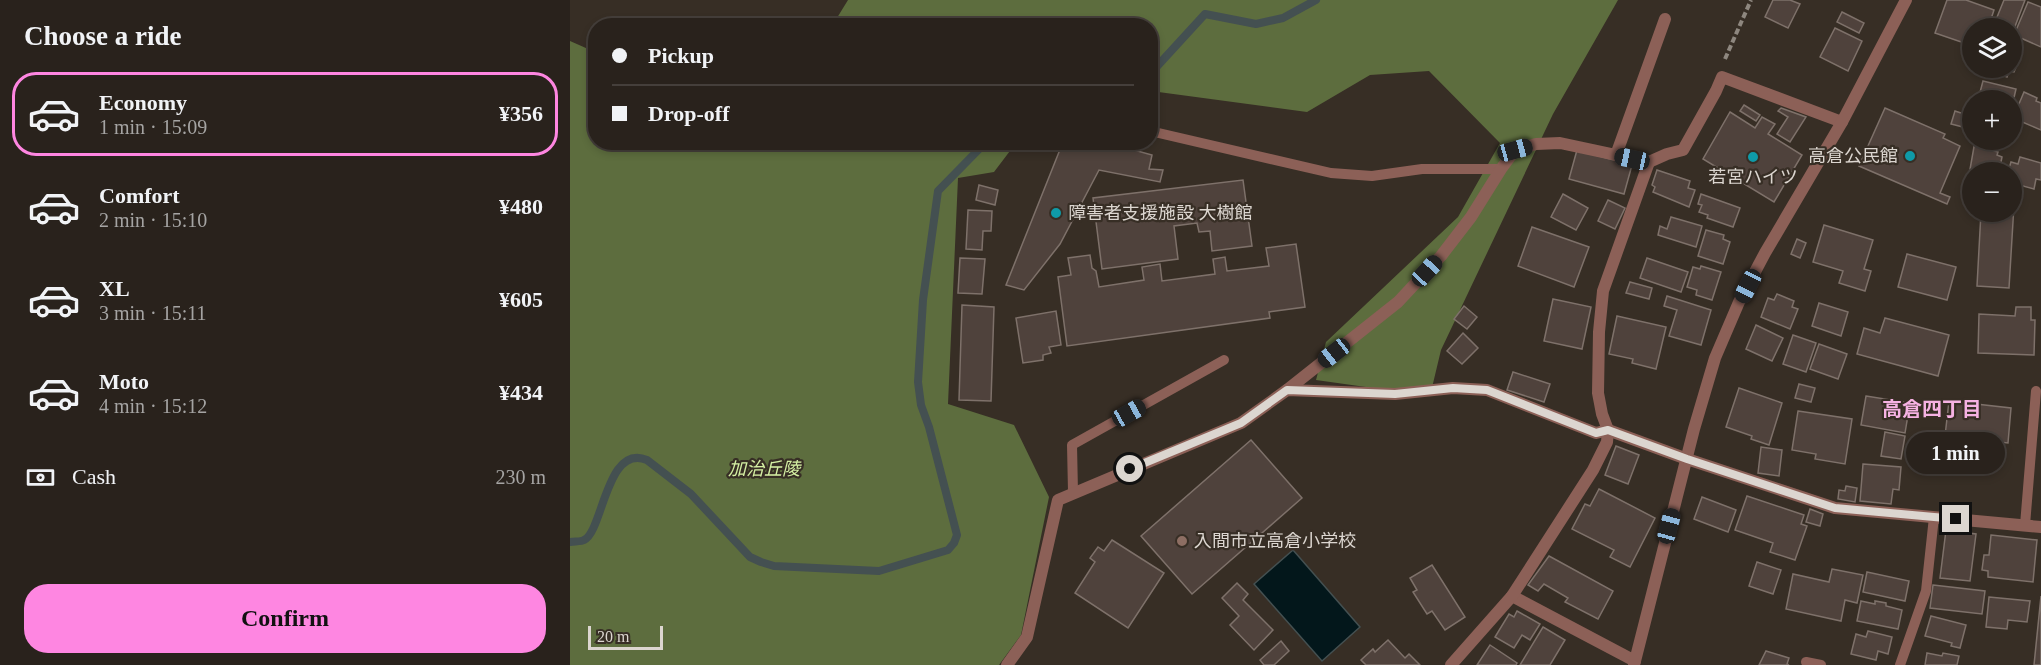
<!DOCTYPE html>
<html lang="en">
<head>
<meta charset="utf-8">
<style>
  body { margin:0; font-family:"Times New Roman","Noto Sans JP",serif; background:#312a25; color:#f1f3f6; height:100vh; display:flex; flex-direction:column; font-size:22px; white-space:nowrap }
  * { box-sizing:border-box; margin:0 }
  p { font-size:20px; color:#a5a4a3 }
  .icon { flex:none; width:33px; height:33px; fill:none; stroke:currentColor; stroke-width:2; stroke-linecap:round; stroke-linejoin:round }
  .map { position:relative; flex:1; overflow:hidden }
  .side { display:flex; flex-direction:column; background:#29221c; width:570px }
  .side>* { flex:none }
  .hud { position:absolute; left:18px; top:18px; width:570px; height:132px; border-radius:24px; box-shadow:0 3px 9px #0003,0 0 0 2px #453f3b; display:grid; align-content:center; height:132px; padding:0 24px; background:#29221c }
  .fabs { position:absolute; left:1392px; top:18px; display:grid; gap:12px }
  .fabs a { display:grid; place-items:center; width:60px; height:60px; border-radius:50%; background:#29221c; box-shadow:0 3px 9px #0003,0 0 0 2px #453f3b; font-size:30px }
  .scale { position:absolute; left:18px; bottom:15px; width:75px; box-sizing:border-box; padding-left:6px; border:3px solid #dcd6d0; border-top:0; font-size:16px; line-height:21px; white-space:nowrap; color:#dcd6d0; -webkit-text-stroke:4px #372e25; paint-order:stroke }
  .end { position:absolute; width:27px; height:27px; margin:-14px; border:8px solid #dcd6d0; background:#111; box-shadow:0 0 0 3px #111 }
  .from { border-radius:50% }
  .bubble { position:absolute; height:42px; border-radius:21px; background:#29221c; box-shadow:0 3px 9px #0003,0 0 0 2px #453f3b; font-size:20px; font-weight:700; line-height:42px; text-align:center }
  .car { position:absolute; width:18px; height:36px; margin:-18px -9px; border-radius:8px; box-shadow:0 0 4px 2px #0007; background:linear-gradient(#222 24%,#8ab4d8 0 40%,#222 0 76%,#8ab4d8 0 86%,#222 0) }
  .hud b { display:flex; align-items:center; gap:21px; height:57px; font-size:22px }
  .hud b+b { border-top:2px solid #453f3b }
  .hud i { width:15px; height:15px; background:#f1f3f6 }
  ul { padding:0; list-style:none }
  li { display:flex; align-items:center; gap:18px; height:84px; margin:0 12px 9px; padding:0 12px; border:3px solid transparent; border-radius:24px }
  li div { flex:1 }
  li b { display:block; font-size:22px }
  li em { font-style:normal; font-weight:700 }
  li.current { border-color:#fe86e1 }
  li>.icon { width:54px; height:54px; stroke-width:1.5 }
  h2 { padding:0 24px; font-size:27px; line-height:72px }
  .pay { display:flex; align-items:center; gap:15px; height:66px; padding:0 24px; font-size:22px }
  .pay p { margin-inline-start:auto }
  .action { display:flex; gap:12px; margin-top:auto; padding:12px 24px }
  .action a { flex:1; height:69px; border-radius:24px; background:#fe86e1; color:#111; font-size:24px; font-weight:700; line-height:69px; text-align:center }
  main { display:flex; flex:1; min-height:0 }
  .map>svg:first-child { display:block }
</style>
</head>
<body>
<main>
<section class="side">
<h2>Choose a ride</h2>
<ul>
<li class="current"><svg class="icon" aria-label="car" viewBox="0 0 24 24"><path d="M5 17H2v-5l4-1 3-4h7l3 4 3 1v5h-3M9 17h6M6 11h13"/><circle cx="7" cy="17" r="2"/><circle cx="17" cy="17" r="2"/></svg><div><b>Economy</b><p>1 min · 15:09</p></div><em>¥356</em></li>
<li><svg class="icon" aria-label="car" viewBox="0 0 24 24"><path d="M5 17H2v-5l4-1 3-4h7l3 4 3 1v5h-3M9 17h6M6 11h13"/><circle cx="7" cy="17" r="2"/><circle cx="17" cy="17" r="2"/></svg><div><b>Comfort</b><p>2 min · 15:10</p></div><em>¥480</em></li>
<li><svg class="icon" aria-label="car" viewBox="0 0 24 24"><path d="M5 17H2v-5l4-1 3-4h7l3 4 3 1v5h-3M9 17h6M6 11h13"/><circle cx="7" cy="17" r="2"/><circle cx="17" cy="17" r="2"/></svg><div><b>XL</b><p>3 min · 15:11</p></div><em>¥605</em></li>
<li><svg class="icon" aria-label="car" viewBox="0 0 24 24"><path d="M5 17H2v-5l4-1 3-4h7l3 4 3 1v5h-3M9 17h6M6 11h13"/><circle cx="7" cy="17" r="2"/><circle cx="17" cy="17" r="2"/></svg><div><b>Moto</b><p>4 min · 15:12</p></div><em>¥434</em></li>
</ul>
<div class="pay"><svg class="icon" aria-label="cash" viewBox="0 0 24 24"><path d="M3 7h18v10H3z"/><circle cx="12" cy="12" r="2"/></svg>Cash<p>230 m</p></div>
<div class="action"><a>Confirm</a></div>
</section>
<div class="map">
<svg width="1471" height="665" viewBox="0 0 1471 665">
  <rect width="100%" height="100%" fill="#372e25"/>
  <g fill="#5d6d3e">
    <path d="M278,0H1048L983,114L871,350L860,396L746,380L756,342L888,217L930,143L859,71L800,75L737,112L581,91L580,26H262Z"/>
    <path d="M0,41L25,52L26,142L446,143L424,172L388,178L378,404L444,425L479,497L451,635L429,665H0Z"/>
  </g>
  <path fill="#03171b" stroke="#445051" stroke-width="1.5" d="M723,550L790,627L752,661L684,584Z"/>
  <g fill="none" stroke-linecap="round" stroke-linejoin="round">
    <g stroke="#445051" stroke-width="8">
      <path d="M580,74L635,14L686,24L713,18L746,0"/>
      <path d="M0,542C4,541 11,542 14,540C33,532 36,443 77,460L121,494L180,557L191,562L204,566L309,571L378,550L384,543L387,535L359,427L351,405L348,382L353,300L368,191L416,142"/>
    </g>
  </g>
  <g fill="#4f423c" stroke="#7e716a" stroke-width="1.5">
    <path d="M1203,0H1220L1230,4L1218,28L1195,17Z"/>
    <path d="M1377,0H1396L1424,10L1418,28H1402L1400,45L1365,33Z"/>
    <path d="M1434,0H1455L1444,29L1425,22Z"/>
    <path d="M1458,2L1471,7V47L1444,35Z"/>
    <path d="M1272,12L1294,23L1289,33L1267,22Z"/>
    <path d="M1265,28L1292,41L1278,71L1250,57Z"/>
    <path d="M1442,49L1452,53L1444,72L1439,71L1437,77L1416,69L1442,68Z"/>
    <path d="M1413,81L1446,89L1442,106V100H1408Z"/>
    <path d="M1454,92L1467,98L1466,101L1471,103V130L1443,118Z"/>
    <path d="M1174,105L1190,115L1186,121L1170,111Z"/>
    <path d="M1211,108L1236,117L1220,142L1207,134L1218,117L1208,111Z"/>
    <path d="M1315,108L1375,134L1373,138L1390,146L1370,193L1380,197L1377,204L1289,166Z"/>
    <path d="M1385,111L1397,115L1393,127L1381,124Z"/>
    <path d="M1160,112L1185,128L1192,117L1205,124L1198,134L1232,155L1204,202L1133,159Z"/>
    <path d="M1405,141L1421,145L1420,150L1428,152L1427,155L1432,157L1429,172H1402V175H1399Z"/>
    <path d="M493,142H535L582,155L579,169L593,170L590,182L529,170L490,244L454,290L436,285Z"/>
    <path d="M1007,150L1062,165L1054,194L999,179Z"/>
    <path d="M1450,157L1471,163V180L1466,179L1464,189L1442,183V172H1438L1441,162L1448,164Z"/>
    <path d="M1087,170L1120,181L1118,188L1125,190L1119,207L1083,192L1085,187L1082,185Z"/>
    <path d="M673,180L682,246L642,251L640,231L629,232L627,223L604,226L608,259L532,269L523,198Z"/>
    <path d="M409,185L428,190L425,205L406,200Z"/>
    <path d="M993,194L1018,208L1006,230L981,217Z"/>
    <path d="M1131,194L1170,208L1163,227L1137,218L1138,215L1129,212L1132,205L1128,204Z"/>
    <path d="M1038,200L1055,208L1045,229L1028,221Z"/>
    <path d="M1442,205H1444L1439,288L1407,286L1411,212H1442Z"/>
    <path d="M398,210L422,211L421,231H413L412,250L396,249Z"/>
    <path d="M1101,217L1132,226L1126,247L1088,235L1090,226L1097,229Z"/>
    <path d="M1254,225L1303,240L1294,269L1301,271L1295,291L1269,283L1273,271L1243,262Z"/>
    <path d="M962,227L1019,247L1004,287L948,266Z"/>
    <path d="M1136,230L1154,235L1153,239L1160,242L1153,264L1128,256Z"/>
    <path d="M1227,239L1236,243L1230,258L1221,254Z"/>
    <path d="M726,244L735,307L699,312L700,318L497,346L488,277L501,275L498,258L520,255L522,268L526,271L529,287L574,280L572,267L590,264L592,281L645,274L643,259L655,257L657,271L699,266L696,248Z"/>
    <path d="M1337,254L1386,267L1377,300L1328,287Z"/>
    <path d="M390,258L415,259L412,294L388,293Z"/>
    <path d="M1077,258L1118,272L1111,292L1070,278Z"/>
    <path d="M1131,266L1151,272L1142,300L1126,295L1127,290L1117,287L1123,267L1130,269Z"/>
    <path d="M1060,282L1082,288L1079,299L1056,293Z"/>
    <path d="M1207,294L1224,301L1222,307L1228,309L1220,329L1191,317L1198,298L1204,300Z"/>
    <path d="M1097,296L1141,310L1131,345L1099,336L1107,310L1094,306Z"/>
    <path d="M983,299L1021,307L1012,349L974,341Z"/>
    <path d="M1249,303L1278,312L1271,336L1242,326Z"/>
    <path d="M392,305L424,307L421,401L389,400Z"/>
    <path d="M894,306L907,317L897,329L884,319Z"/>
    <path d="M1446,307H1461V320H1465L1464,355L1408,353L1409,314L1445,316Z"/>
    <path d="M486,311L491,345L479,347L481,353L473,355V360L453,363L446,318Z"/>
    <path d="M1047,316L1096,327L1086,369L1062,363L1063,359L1039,354Z"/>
    <path d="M1315,318L1379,335L1368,376L1287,354L1294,328L1310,333Z"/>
    <path d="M1186,325L1213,338L1202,361L1176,349Z"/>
    <path d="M893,333L908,348L892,364L877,351Z"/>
    <path d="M1223,335L1246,343L1236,372L1213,364Z"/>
    <path d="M1249,344L1277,354L1268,379L1240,369Z"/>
    <path d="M943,372L980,384L974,402L937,390Z"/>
    <path d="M1229,384L1245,388L1241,402L1225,398Z"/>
    <path d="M1169,388L1212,403L1199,445L1181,439L1182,436L1156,427Z"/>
    <path d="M1296,396L1340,403L1335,433L1291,425Z"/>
    <path d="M1379,401L1441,408L1438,443L1375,436Z"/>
    <path d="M1228,411L1282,419L1275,464L1245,459L1246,454L1222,450Z"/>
    <path d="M1315,432L1335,436L1331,459L1311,456Z"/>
    <path d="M681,440L732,498L622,594L571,536Z"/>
    <path d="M1046,446L1069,455L1058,484L1035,475Z"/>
    <path d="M1191,447L1212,450L1209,476L1188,473Z"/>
    <path d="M1293,464L1331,467L1329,490L1323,489L1321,504L1290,501Z"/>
    <path d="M1276,486L1287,488L1285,502L1268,499L1269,490L1275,491Z"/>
    <path d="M1029,489L1085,518L1060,567L1040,557L1044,550L1002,529L1015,504L1020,506Z"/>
    <path d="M1177,496L1234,515L1231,524L1237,526L1225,560L1200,552L1203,543L1165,530Z"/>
    <path d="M1132,497L1166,510L1158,532L1124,519Z"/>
    <path d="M1240,509L1253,514L1250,526L1236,522Z"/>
    <path d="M1376,530L1406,534L1400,581L1370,578Z"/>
    <path d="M1421,535L1467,540L1463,582L1418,577V571L1412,570L1414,555H1419Z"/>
    <path d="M542,540L594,573L558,628L505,593L525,562L520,558L528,547L534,551Z"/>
    <path d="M979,556L1043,591L1028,619L995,602L998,598L974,584L968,591L958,585Z"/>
    <path d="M1187,562L1211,570L1203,594L1179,586Z"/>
    <path d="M862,565L895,617L875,630L862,611L857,614L843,592L847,590L840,578Z"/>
    <path d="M1262,569L1293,575L1287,603L1275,600L1271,621L1216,609L1223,574L1259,582Z"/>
    <path d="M1297,572L1339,581L1335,601L1293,592Z"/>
    <path d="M667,583L678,594L673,600L703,630L684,650L660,625L669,616L652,598Z"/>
    <path d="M1363,585L1415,591L1412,614L1360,608Z"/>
    <path d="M1471,596V665H1464Z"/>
    <path d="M1419,597L1460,601L1457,622L1438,620L1437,629L1416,627Z"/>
    <path d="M1291,601L1305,604V601L1316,603V606L1332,610L1328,629L1287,621Z"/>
    <path d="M947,611L970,624L960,640L952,635L944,648L925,637L939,614L944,617Z"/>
    <path d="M1361,616L1396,625L1390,648L1381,646L1382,643L1355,636Z"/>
    <path d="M973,627L995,640L980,665H950Z"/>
    <path d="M1298,631L1322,637L1318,654L1308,651L1306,660L1281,654L1286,634L1296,637Z"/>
    <path d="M818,640L835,658L839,654L850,665H796L791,660L803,649L805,652Z"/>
    <path d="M711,641L719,651L704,665H694L690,660Z"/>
    <path d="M920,645L947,663L946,665H907Z"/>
    <path d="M1196,651L1219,658L1217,664L1219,665H1189Z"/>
    <path d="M1357,653L1372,656L1373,653L1389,656L1387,665H1355Z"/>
  </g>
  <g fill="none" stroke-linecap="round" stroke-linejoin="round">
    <path stroke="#8e877f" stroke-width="4" stroke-dasharray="6 3" stroke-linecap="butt" d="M1155,59L1181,0"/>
    <g stroke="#8c6057" stroke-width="10">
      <path d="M580,131L761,173L802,176L852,169H931"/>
      <path d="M503,492L502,445L654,360"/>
      <path d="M1455,525L1466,391"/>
      <path d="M1236,662L1251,665"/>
      <path d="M1330,665L1356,591L1364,517"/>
    </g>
    <g stroke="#8c6057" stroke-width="12">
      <path d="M1046,155L1095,19"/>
      <path d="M717,390L828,302L871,256L901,217L931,169L945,150L966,144L990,143L1079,162L1097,154L1113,150L1146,91L1152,77L1272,122"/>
      <path d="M942,596L1065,661"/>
      <path d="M437,665L457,637L488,500L671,423L717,390L825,394L883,388L917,390L1026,433L1038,430L1117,459L1265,508L1471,527"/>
      <path d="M881,665L942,596L1023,470L1037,442L1038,430L1032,414L1028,393L1029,332L1033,291L1079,162"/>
    </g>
    <path stroke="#8c6057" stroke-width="12" d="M1064,665L1124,429L1145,358L1169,302L1195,253L1272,122L1336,0"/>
  </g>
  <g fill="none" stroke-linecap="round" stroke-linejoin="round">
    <path stroke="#dcd6d0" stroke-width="8" d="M560,469L671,423L717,390L825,394L883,388L917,390L1026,433L1038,430L1117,459L1265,508L1386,519"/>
  </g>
  <g fill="#0f9aa8" stroke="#372e25" stroke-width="2">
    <circle cx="1340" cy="156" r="6"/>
    <circle cx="1183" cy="157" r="6"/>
    <circle cx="486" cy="213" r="6"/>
  </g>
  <circle fill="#8d6e63" stroke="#372e25" stroke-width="2" cx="612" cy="541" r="6"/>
  <g text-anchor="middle" stroke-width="4.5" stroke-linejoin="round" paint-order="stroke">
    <g font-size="18" fill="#dcd6d0" stroke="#372e25" text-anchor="start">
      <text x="1328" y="162" text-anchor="end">高倉公民館</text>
      <text x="1183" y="183" text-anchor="middle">若宮ハイツ</text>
      <text x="498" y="219">障害者支援施設 大樹館</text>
      <text x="624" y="547">入間市立高倉小学校</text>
    </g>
    <g font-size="18" font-style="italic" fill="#d4efa3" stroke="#372e25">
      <text x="194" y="475">加治丘陵</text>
    </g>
    <g font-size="20" font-weight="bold" fill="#f6b2e3" stroke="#372e25">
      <text x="1362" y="416">高倉四丁目</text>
    </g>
  </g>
</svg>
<div class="fabs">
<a><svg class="icon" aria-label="layers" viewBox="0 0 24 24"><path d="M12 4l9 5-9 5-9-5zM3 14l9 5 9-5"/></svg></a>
<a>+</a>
<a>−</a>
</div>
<div class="scale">20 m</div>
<i class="end from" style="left:560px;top:469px"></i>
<i class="end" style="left:1386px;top:519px"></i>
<div class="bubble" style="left:1336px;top:432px;width:99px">1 min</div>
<i class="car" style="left:945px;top:150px;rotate:75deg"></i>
<i class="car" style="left:1062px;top:159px;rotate:282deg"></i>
<i class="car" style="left:857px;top:271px;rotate:43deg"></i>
<i class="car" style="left:1178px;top:286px;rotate:207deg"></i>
<i class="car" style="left:764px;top:353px;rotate:232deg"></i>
<i class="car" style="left:559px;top:413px;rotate:61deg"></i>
<i class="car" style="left:1099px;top:526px;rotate:15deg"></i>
<div class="hud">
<b><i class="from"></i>Pickup</b>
<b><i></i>Drop-off</b>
</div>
</div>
</main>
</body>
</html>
